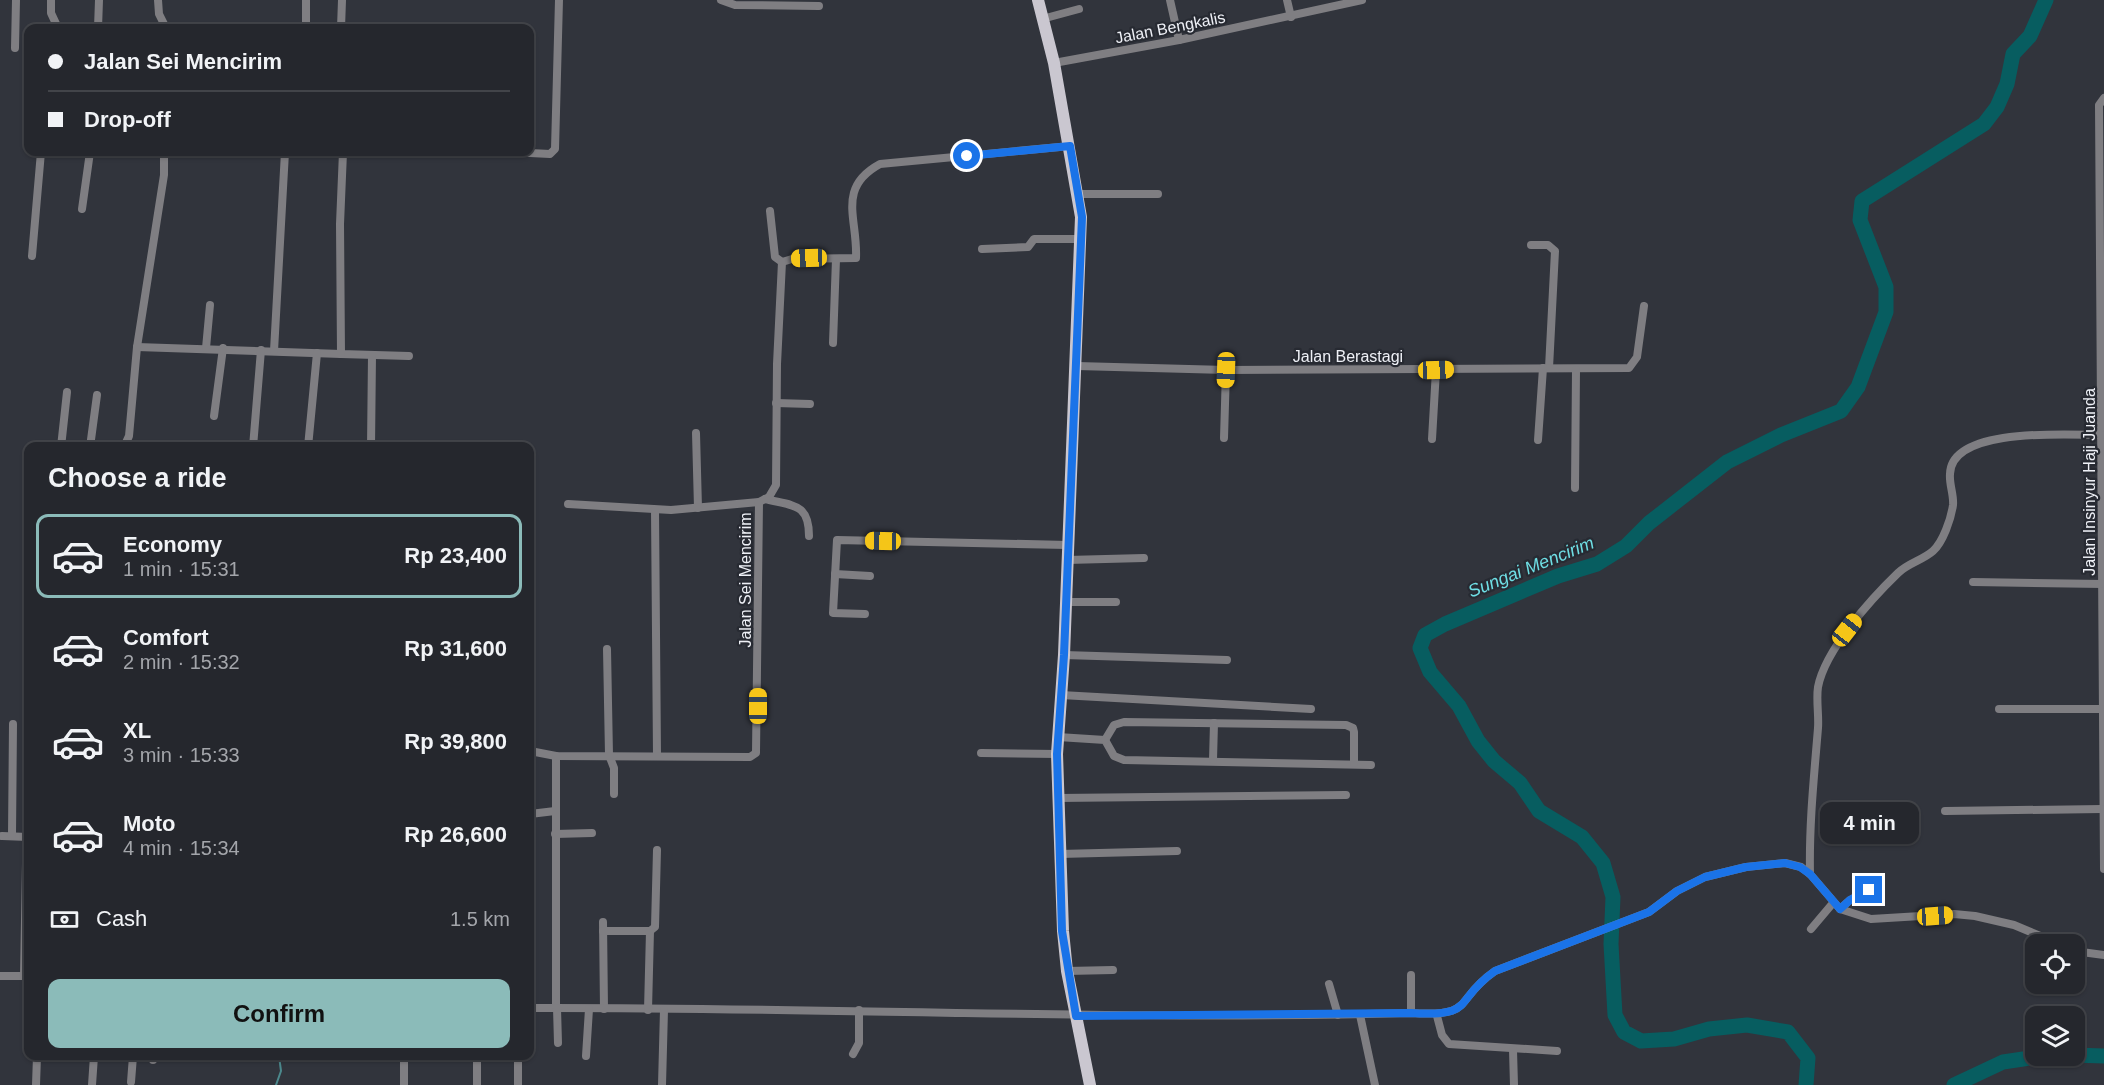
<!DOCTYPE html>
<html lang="en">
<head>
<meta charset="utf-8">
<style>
  body { margin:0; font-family:Helvetica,sans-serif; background:#313339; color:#f1f3f6; height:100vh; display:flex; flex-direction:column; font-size:22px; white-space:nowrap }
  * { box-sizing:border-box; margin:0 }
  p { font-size:20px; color:#a3a5aa }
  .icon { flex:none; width:33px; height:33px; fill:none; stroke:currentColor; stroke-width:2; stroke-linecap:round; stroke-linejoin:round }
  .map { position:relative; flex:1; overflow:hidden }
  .panel { position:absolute; left:24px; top:442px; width:510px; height:618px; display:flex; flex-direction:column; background:#25272d; border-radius:12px; box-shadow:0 2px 4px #0004,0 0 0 2px #424449 }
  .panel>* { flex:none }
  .guide { position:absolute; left:24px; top:24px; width:510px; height:132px; border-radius:12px; box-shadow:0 2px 4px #0004,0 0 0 2px #424449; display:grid; align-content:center; height:132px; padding:0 24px; background:#25272d }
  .controls { position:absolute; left:2025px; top:934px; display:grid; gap:12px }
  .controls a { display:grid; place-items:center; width:60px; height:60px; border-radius:12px; background:#25272d; box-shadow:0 2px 4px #0004,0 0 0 2px #424449; font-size:30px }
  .end { position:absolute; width:27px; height:27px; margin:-14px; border:8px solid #1a73e8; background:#fff; box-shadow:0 0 0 3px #fff }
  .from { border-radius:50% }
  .bubble { position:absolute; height:42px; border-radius:12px; background:#25272d; box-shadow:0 2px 4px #0004,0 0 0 2px #424449; font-size:20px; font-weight:700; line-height:42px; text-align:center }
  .car { position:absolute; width:18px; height:36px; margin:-18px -9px; border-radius:8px; box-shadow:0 0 4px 2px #0007; background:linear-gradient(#f5c518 24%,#345 0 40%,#f5c518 0 76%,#345 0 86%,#f5c518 0) }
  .guide b { display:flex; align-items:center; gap:21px; height:57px; font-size:22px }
  .guide b+b { border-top:2px solid #424449 }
  .guide i { width:15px; height:15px; background:#f1f3f6 }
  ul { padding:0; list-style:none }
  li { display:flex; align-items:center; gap:18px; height:84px; margin:0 12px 9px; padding:0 12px; border:3px solid transparent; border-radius:12px }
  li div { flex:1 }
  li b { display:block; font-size:22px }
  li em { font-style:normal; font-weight:700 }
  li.current { border-color:#8bbbb9 }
  li>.icon { width:54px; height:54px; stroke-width:1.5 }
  h2 { padding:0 24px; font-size:27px; line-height:72px }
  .pay { display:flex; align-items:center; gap:15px; height:66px; padding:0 24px; font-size:22px }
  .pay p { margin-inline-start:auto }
  .primary-button { display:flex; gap:12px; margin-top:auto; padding:12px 24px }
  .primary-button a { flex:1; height:69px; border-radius:12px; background:#8bbbb9; color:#111; font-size:24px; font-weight:700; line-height:69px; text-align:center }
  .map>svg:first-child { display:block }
</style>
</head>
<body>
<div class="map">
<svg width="2104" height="1085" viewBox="0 0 2104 1085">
  <rect width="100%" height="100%" fill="#31343c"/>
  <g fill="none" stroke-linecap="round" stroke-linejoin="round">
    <path stroke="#4c898d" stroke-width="2" d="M276,1085L281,1071L279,1056"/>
    <g stroke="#075d60" stroke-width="15">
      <path d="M2074,1055L2104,1056"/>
      <path d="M1806,1085L1808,1058L1788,1032L1747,1025L1709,1029L1674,1039L1641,1041L1624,1032L1615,1015L1611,944L1613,897L1603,863L1582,837L1539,811L1520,783L1494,761L1478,741L1459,706L1430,672L1420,648L1425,635L1445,624L1558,576L1597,564L1626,546L1649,523L1727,462L1781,435L1841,411L1858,387L1886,312V287L1860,220L1862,201L1984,124L1997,107L2007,84L2013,54L2030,36L2046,0"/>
      <path d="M1954,1085L2003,1062L2043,1056"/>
    </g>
    <g stroke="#7f7e82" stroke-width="8">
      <path d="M51,0V13L58,28"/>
      <path d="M158,0L159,14L166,28"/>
      <path d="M306,0V24"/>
      <path d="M721,0L735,5L819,6"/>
      <path d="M1170,0L1179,40"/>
      <path d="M1287,0L1291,17"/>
      <path d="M1042,19L1079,9"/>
      <path d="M98,28L99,0"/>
      <path d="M341,28L342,0"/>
      <path d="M15,48L16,0"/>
      <path d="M1054,63L1179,40L1362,0"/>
      <path d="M2104,98L2099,105L2104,869"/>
      <path d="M343,152L340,224L341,354L409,356"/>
      <path d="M510,152L550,154L555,149L559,0"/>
      <path d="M1078,194H1158"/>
      <path d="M82,209L90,152"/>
      <path d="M770,211L775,257L782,262"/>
      <path d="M1531,245H1548L1555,251L1549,368"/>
      <path d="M982,249L1028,247L1034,239H1081"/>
      <path d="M32,256L41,152"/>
      <path d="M782,262L792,259L856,258C858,219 836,188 880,164L1070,146"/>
      <path d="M833,343L836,259"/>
      <path d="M137,347L341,354"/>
      <path d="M206,348L210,305"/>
      <path d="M274,351L285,152"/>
      <path d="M1077,366L1226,370L1629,368L1637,357L1644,306"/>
      <path d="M776,403L810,404"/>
      <path d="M214,416L223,348"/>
      <path d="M696,433L698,508"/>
      <path d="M1224,438L1226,370"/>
      <path d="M1432,439L1436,370"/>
      <path d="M1538,440L1543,368"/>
      <path d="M61,447L67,392"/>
      <path d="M90,447L97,395"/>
      <path d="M124,447L129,436L137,347L164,175V152"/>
      <path d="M253,447L261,350"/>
      <path d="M308,447L317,353"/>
      <path d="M371,447L372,355"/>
      <path d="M1575,488L1576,370"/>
      <path d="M765,499C793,506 809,503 809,536"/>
      <path d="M568,504L671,510L759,502L769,497L776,485L777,364L782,262"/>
      <path d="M655,510L657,756"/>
      <path d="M1067,560L1144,558"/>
      <path d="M835,574L870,576"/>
      <path d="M1973,582L2103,584"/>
      <path d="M1066,602H1116"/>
      <path d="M865,614L833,613L837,540L1068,545"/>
      <path d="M607,649L609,755L614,768V794"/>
      <path d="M1064,655L1227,660"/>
      <path d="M1061,695L1311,709"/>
      <path d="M1999,709H2102"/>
      <path d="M1058,737L1105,740L1114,756L1124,760L1371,765"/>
      <path d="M530,738L531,678"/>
      <path d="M1105,740L1114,725L1124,722L1346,725L1353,728L1354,732V763"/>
      <path d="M530,751L556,756L750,757L756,753L759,502"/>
      <path d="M981,753L1057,754"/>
      <path d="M1213,760L1214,723"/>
      <path d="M1058,798L1346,795"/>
      <path d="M1945,811L2102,809"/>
      <path d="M530,814L555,811"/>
      <path d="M555,834L592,833"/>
      <path d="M2,836L28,837"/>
      <path d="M12,836L13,724"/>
      <path d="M1060,854L1177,851"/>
      <path d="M1810,874C1809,824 1814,777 1818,728C1819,715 1816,700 1818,687C1825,650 1871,599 1898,573C1908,563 1923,560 1933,551C1943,542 1951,519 1953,505C1954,495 1949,484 1950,474C1951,426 2070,435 2102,435"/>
      <path d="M1840,909L1850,900L1869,890"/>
      <path d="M603,922L604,1009"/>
      <path d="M1811,929L1833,903"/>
      <path d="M603,931H650"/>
      <path d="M2074,951L2104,955"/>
      <path d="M1067,971L1113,970"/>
      <path d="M0,976H28"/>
      <path d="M24,976L26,863"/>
      <path d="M1329,984L1338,1015"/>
      <path d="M530,1008C823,1007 1117,1021 1411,1013C1477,1017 1452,1001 1495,971L1649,912L1677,891L1705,877L1746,867L1785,863L1801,867L1810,874L1840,909L1871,919L1954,914L1975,916L2014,925L2062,945"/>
      <path d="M556,1008V756"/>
      <path d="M557,1008L558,1043"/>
      <path d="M648,1010L650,931L655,927L657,850"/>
      <path d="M1411,1013V975"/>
      <path d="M1360,1015L1375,1085"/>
      <path d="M1437,1016L1442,1035L1449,1044L1557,1051"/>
      <path d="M1513,1050L1514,1085"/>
      <path d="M853,1054L859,1043V1010"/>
      <path d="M518,1056V1085"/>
      <path d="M586,1056L589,1009"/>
      <path d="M153,1060V1056"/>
      <path d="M131,1082L133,1056"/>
      <path d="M36,1085L37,1056"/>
      <path d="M92,1085L94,1056"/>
      <path d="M404,1085V1056"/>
      <path d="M477,1085V1056"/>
      <path d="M662,1085L664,1010"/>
    </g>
    <path stroke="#cac7d0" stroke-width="12" d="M1038,0L1054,63L1081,217L1064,655L1057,754L1063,931L1067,971L1090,1085"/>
  </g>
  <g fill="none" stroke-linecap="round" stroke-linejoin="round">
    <path stroke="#1a73e8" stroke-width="8" d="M967,156L1070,146L1082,217L1064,655L1057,754L1062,931L1076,1016L1411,1013C1477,1017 1452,1001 1495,971L1649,912L1677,891L1705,877L1746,867L1785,863L1800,867L1810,874L1840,909L1850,900L1869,890"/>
  </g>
  <g text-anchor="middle" stroke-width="4.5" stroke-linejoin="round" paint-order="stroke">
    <g font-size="16" fill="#eef0f6" stroke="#272a32">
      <text transform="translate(1170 27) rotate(-11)" y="6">Jalan Bengkalis</text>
      <text x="1348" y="362">Jalan Berastagi</text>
      <text transform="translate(2089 482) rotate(-90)" y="6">Jalan Insinyur Haji Juanda</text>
      <text transform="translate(745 580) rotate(-90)" y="6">Jalan Sei Mencirim</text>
    </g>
    <g font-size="18" font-style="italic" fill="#6fdee4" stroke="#272a32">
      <text transform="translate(1531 567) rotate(-22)" y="6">Sungai Mencirim</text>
    </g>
  </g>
</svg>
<div class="controls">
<a><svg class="icon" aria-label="locate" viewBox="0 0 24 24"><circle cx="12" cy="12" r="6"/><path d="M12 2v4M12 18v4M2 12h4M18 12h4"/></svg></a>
<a><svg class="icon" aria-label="layers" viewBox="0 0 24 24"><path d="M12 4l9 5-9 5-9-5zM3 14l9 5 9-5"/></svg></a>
</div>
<i class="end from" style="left:967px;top:156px"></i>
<i class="end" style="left:1869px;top:890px"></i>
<div class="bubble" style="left:1820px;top:802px;width:99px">4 min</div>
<i class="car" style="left:809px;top:258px;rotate:268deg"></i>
<i class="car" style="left:1226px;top:370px;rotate:182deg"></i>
<i class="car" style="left:1436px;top:370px;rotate:88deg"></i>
<i class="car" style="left:883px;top:541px;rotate:271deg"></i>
<i class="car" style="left:1847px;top:630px;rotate:38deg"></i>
<i class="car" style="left:758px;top:706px;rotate:0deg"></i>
<i class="car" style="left:1935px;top:916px;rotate:86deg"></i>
<div class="guide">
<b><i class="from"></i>Jalan Sei Mencirim</b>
<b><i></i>Drop-off</b>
</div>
<section class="panel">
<h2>Choose a ride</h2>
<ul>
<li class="current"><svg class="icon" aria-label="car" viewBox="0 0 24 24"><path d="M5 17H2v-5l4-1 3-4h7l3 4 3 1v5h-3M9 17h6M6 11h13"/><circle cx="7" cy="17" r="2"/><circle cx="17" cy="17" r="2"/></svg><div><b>Economy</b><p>1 min · 15:31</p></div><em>Rp 23,400</em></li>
<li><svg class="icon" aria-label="car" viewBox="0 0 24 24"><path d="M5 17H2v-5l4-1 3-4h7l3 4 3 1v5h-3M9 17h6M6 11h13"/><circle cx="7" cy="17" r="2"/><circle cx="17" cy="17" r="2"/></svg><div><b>Comfort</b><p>2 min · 15:32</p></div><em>Rp 31,600</em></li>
<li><svg class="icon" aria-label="car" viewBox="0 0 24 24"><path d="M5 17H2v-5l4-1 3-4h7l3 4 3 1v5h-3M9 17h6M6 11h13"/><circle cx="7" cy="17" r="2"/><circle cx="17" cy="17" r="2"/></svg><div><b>XL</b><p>3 min · 15:33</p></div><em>Rp 39,800</em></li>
<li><svg class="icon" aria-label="car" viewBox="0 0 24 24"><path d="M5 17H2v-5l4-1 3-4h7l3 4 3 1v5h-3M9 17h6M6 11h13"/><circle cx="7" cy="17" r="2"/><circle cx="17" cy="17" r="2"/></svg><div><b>Moto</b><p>4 min · 15:34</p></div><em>Rp 26,600</em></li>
</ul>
<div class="pay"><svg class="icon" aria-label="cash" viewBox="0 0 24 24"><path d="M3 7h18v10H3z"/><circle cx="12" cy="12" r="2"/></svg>Cash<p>1.5 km</p></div>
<div class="primary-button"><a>Confirm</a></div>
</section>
</div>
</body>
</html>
